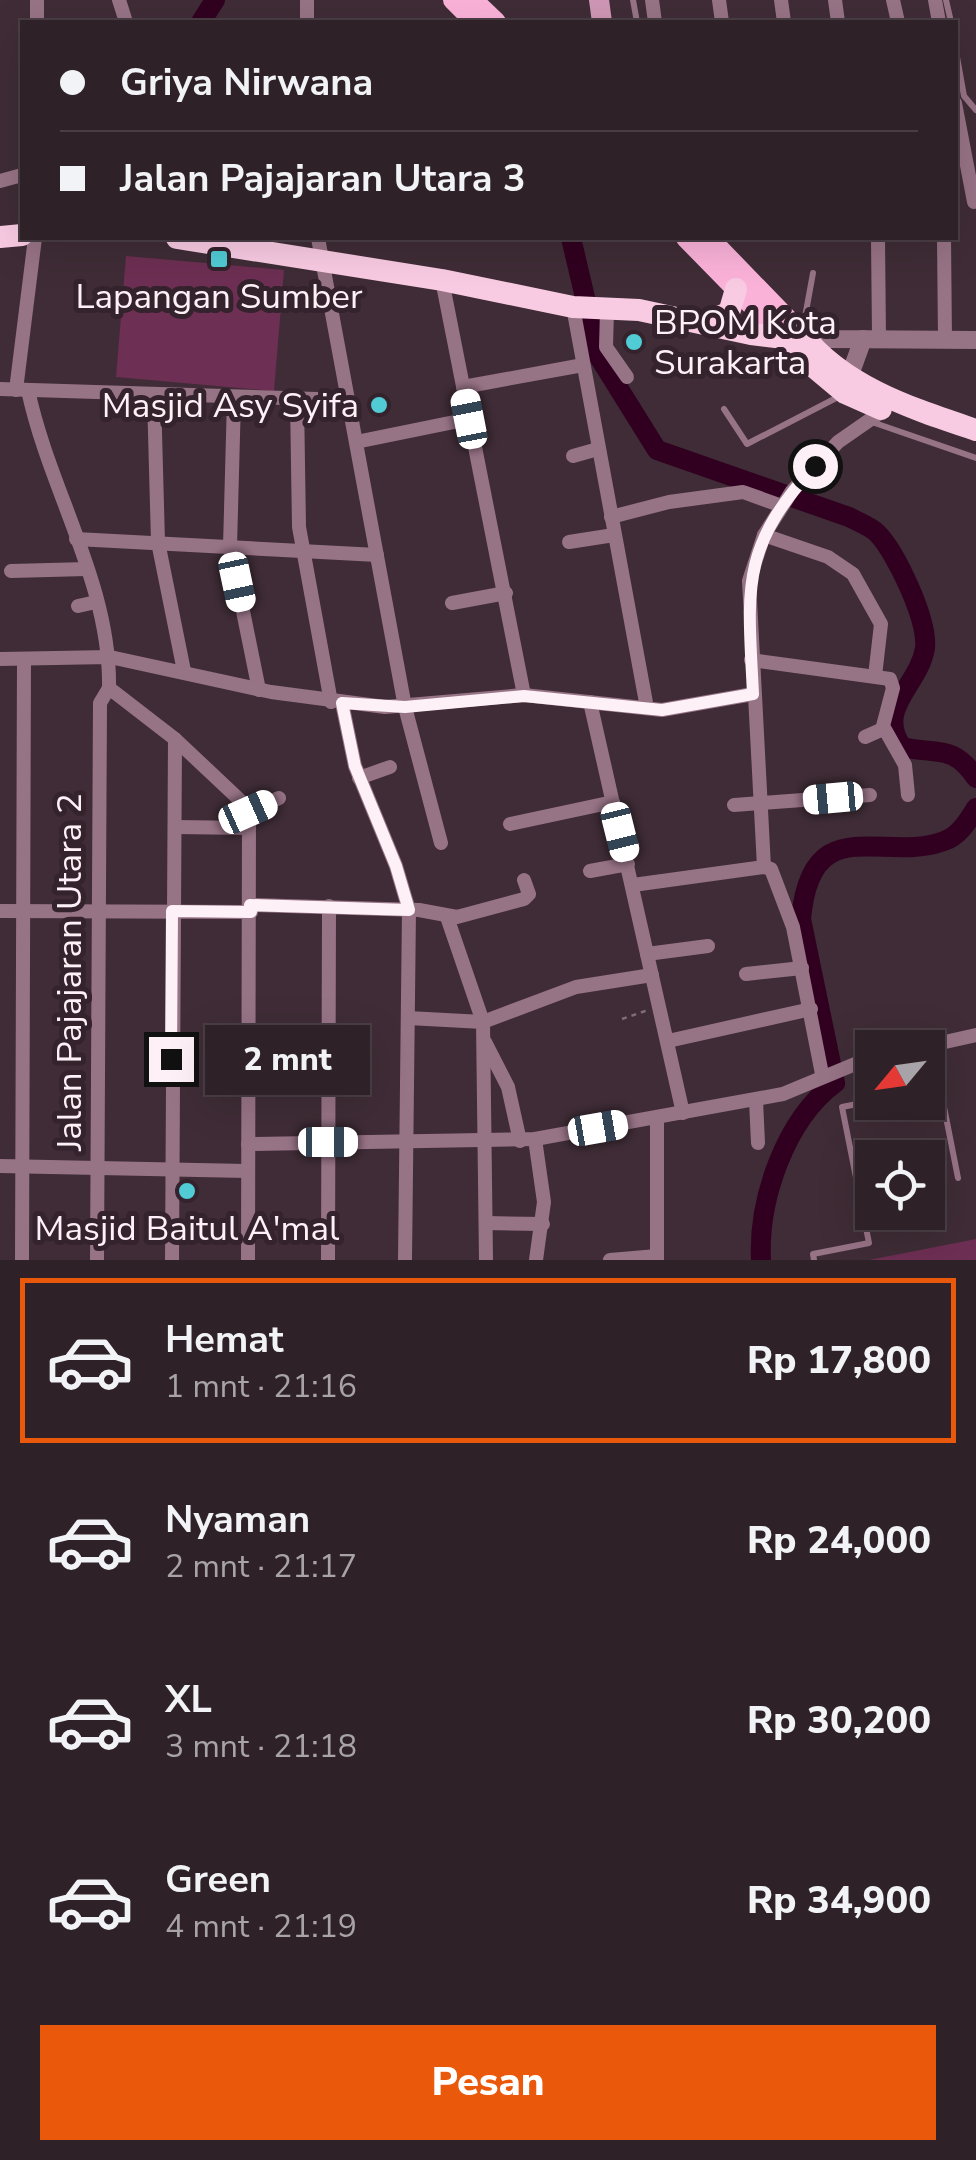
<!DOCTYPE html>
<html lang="id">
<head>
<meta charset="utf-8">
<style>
  body { margin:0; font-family:"Nunito Sans",sans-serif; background:#3b2e34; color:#f1f3f6; height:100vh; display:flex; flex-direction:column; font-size:38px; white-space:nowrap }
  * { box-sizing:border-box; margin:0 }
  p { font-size:32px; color:#a7a3a8 }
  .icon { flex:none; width:55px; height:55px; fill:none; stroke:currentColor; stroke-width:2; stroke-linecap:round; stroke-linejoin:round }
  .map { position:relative; height:1260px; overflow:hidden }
  .drawer { display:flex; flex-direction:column; background:#2f2128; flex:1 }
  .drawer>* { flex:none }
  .guide { position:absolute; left:20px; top:20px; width:938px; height:220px; border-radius:0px; box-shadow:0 10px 40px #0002,0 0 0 2px #4a3e45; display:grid; align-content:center; height:220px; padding:0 40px; background:#2f2128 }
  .needle { width:65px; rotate:241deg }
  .tools { position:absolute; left:855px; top:1030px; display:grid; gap:20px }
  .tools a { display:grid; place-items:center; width:90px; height:90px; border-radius:0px; background:#2f2128; box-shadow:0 10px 40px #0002,0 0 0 2px #4a3e45; font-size:50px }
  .end { position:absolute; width:45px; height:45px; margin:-22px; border:12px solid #fdf0f6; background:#111; box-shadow:0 0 0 5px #111 }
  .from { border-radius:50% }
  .bubble { position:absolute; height:70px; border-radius:0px; background:#2f2128; box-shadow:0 10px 40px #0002,0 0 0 2px #4a3e45; font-size:32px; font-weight:800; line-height:70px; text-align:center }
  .car { position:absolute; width:30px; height:60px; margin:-30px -15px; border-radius:12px; box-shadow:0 0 8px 2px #0007; background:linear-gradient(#fff 24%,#345 0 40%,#fff 0 76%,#345 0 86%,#fff 0) }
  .guide b { display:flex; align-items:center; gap:35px; height:95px; font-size:38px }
  .guide b+b { border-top:2px solid #4a3e45 }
  .guide i { width:25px; height:25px; background:#f1f3f6 }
  ul { padding:18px 0 0; list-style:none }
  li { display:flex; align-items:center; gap:30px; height:165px; margin:0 20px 15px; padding:0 20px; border:5px solid transparent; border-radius:0px }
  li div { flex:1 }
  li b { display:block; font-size:38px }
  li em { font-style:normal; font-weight:800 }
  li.on { border-color:#ea580c }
  li>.icon { width:90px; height:90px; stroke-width:1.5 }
  .cta { display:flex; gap:20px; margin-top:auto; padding:20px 40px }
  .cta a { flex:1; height:115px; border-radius:0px; background:#ea580c; color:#fff; font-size:40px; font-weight:800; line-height:115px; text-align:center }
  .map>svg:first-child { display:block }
</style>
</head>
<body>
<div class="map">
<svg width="976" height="1260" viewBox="0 0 976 1260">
  <rect width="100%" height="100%" fill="#3f2c36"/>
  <g fill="#6d2f53">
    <path d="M126,256L284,270L274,391L116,377Z"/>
    <path d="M976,1239V1260H869Z"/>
  </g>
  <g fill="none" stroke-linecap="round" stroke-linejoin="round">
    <g stroke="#310020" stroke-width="20">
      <path d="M201,22L215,0"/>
      <path d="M571,238L599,357L657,450L849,517C858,522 870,526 877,533C896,552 928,620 925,648C919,686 875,708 902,747C938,755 953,744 976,778"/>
      <path d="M761,1260C758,1200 785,1120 835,1083L801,919C811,808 883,864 944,841C959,836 968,821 976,808"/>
    </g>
    <path stroke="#7e6d76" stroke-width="2.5" stroke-dasharray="5 5" stroke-linecap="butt" d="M622,1019L648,1010"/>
    <g stroke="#977386" stroke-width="6">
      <path d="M633,0L637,22"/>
      <path d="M946,0L951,22"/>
      <path d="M955,46L964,96L976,110"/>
      <path d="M803,328L813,273"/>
      <path d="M724,409L747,444L840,396"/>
      <path d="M869,421L976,458"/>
      <path d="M932,1046L958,1178"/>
      <path d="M928,1090L940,1087"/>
      <path d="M814,1260L813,1254L869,1243L842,1107L872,1101"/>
    </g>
    <g stroke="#977386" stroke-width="14">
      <path d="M37,0V22"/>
      <path d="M119,0L126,22"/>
      <path d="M307,0V22"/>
      <path d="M652,0L655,22"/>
      <path d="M719,0L722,22"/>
      <path d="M781,0L784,22"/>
      <path d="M835,0L838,22"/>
      <path d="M893,0L898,22"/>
      <path d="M935,0L939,22"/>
      <path d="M955,103L974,202"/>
      <path d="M0,181L22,175"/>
      <path d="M318,238L405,707L441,843"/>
      <path d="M878,238L879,338"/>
      <path d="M944,238L945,339"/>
      <path d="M442,280L524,695"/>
      <path d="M573,307L647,708"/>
      <path d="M607,311L606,347L627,377"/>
      <path d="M463,387L583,365"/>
      <path d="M0,389L348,400"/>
      <path d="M16,390L35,238"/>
      <path d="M28,390C49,490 111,584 109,688"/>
      <path d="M154,396L158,542L184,671"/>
      <path d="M234,399L230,547L259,690"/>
      <path d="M297,400L299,527L331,702"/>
      <path d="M356,442L469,419"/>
      <path d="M573,456L598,449"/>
      <path d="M611,517L669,502L743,492L782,506"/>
      <path d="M764,535L828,557L853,574L881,624L875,676"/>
      <path d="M76,539L377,555"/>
      <path d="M569,542L614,535"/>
      <path d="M11,571L87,569"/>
      <path d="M452,603L506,593"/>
      <path d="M78,606L96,602"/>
      <path d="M0,659L110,657L271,692L385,707L524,695L662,710L753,694"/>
      <path d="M751,660L890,679L893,688L883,726L905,765L908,795"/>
      <path d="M109,688L175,739L172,1260"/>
      <path d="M590,702L683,1113"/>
      <path d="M342,703L355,766L396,866L409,910L405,1260"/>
      <path d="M865,737L883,729"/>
      <path d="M175,739L244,804L249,817L248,1260"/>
      <path d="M359,778L390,767"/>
      <path d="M734,805L870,795"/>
      <path d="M248,812L279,798"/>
      <path d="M510,824L613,802"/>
      <path d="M175,827L249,828"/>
      <path d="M764,867L749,581L764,535L792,491L838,442L884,410"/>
      <path d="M764,867L771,869L793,927L822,1074"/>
      <path d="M590,871L628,864"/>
      <path d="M633,885L764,867"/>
      <path d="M251,905L419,910L457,917L524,899L529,894L524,880"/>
      <path d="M0,911L251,912"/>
      <path d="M447,917L483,1022L576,987L652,975"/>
      <path d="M647,954L708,946"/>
      <path d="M746,974L802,968"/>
      <path d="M408,1018L483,1022L486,1260"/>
      <path d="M668,1041L811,1009"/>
      <path d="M485,1042L508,1087L520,1141"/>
      <path d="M918,1048L976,1035"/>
      <path d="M756,1100L758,1143"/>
      <path d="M657,1119V1260"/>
      <path d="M535,1139L544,1202L536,1260"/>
      <path d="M248,1144L535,1139L783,1094L872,1057"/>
      <path d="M0,1166L247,1171"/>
      <path d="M486,1223L543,1224"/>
      <path d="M22,1260L24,659"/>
      <path d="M97,1260L100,703L109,688"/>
      <path d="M328,1260L329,906"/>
      <path d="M610,1260L657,1256"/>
    </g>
    <g stroke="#977386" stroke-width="18">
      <path d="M802,334L829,339L976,340"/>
      <path d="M850,375L863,339"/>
    </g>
    <path stroke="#cf97b5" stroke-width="20" d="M599,0L602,22"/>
    <g stroke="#fbb2d9" stroke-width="20">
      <path d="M453,0L475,22"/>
      <path d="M473,0L496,22"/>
      <path d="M686,238L784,338"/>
      <path d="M709,238L802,334"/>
    </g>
    <g stroke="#f9cbe3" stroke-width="22">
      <path d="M0,237L22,235"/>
      <path d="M177,238L442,280L573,307L639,310L751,334L784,338L802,334C845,388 914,409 976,430"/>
      <path d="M703,322L729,313L736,289"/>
      <path d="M796,352L845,393L881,409"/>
    </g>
  </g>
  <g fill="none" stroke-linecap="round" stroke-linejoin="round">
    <path stroke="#fdf0f6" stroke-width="12" d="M171,1059L172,911L251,912L250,905L409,910L396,866L355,766L342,703L405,707L524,696L662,710L753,694C748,590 739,548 815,466"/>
  </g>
  <g fill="#51ccd4" stroke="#34222c" stroke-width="4">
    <rect x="209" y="249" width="20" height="20" rx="5"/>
    <circle cx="634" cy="342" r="10"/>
    <circle cx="379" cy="405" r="10"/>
    <circle cx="187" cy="1191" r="10"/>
  </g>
  <g text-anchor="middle" stroke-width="10" stroke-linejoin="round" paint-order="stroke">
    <g font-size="35" fill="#fdf0f6" stroke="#34222c">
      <text x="219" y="308">Lapangan Sumber</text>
      <text x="654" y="334" text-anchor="start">BPOM Kota<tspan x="654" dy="40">Surakarta</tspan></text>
      <text x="359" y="417" text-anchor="end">Masjid Asy Syifa</text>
      <text x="187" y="1240">Masjid Baitul A'mal</text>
    </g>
    <g font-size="35" fill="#fdf0f6" stroke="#34222c">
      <text transform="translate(69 972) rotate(-90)" y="12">Jalan Pajajaran Utara 2</text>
    </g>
  </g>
</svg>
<div class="tools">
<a><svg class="needle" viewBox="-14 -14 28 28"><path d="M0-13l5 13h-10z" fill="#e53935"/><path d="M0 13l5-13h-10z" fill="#a7a3a8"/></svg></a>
<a><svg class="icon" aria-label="locate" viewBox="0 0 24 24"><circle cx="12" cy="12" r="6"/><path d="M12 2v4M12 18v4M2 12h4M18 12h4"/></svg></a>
</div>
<i class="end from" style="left:815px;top:466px"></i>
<i class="end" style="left:171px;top:1059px"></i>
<div class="bubble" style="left:205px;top:1025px;width:165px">2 mnt</div>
<i class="car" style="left:469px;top:419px;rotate:349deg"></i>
<i class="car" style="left:237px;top:582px;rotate:168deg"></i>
<i class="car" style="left:833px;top:798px;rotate:265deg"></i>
<i class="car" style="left:248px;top:812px;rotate:66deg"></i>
<i class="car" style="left:620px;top:832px;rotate:166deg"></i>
<i class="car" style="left:598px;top:1128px;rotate:80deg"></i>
<i class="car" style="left:328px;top:1142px;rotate:90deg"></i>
<div class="guide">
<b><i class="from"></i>Griya Nirwana</b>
<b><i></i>Jalan Pajajaran Utara 3</b>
</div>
</div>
<section class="drawer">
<ul>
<li class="on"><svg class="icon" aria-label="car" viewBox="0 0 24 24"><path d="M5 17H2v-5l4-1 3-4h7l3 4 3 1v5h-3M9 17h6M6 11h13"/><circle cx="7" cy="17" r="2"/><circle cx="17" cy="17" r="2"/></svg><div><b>Hemat</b><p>1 mnt · 21:16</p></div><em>Rp 17,800</em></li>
<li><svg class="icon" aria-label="car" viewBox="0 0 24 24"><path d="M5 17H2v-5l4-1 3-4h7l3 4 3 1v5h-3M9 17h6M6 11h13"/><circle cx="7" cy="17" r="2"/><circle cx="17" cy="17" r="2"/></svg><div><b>Nyaman</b><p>2 mnt · 21:17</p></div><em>Rp 24,000</em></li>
<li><svg class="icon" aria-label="car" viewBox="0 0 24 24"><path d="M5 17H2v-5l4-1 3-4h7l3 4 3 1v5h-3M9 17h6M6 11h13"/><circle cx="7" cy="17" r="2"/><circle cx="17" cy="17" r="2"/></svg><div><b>XL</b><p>3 mnt · 21:18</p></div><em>Rp 30,200</em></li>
<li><svg class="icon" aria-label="car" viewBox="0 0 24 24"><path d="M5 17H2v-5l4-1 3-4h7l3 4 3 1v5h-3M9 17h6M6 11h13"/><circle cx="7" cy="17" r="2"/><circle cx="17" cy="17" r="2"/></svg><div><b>Green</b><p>4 mnt · 21:19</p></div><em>Rp 34,900</em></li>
</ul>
<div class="cta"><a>Pesan</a></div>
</section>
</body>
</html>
